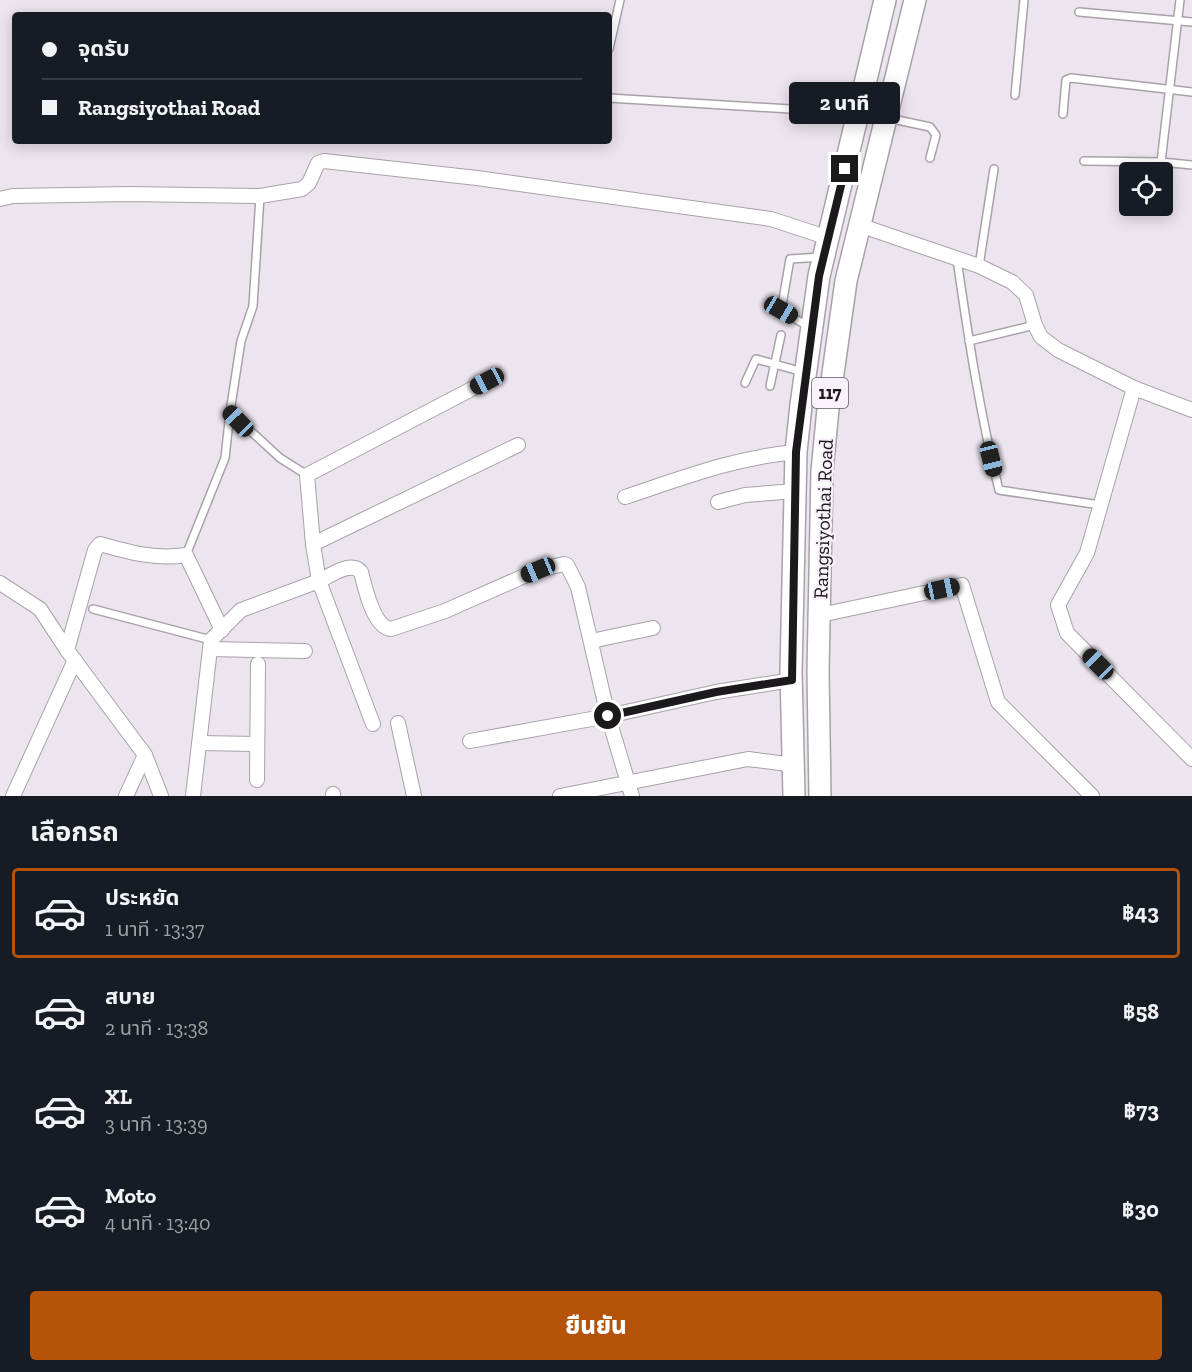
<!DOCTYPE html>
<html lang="th">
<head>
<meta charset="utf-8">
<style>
  body { margin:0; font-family:"Zilla Slab","Noto Sans Thai",serif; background:#20242c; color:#f1f3f6; height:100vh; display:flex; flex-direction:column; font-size:22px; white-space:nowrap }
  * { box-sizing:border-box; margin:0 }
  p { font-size:20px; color:#9ea1a6 }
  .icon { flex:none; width:33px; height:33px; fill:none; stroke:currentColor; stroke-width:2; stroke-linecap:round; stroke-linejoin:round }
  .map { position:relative; height:796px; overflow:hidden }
  .side { display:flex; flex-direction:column; background:#171b24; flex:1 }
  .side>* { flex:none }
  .guide { position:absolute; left:12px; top:12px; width:600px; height:132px; border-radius:6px; box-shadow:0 3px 15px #0003; display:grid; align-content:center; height:132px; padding:0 30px; background:#171b24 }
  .buttons { position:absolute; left:1119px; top:162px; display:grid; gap:12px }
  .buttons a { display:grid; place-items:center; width:54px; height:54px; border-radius:6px; background:#171b24; box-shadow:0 3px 15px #0003; font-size:30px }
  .end { position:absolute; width:27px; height:27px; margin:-14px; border:8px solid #1c191c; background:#fff; box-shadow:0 0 0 3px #fff }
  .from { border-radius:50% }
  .bubble { position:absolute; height:42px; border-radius:6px; background:#171b24; box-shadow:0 3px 15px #0003; font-size:20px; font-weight:800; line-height:42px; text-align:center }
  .car { position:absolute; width:18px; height:36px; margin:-18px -9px; border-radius:8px; box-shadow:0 0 4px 2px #0007; background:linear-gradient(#222 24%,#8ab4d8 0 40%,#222 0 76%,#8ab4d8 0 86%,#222 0) }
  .guide b { display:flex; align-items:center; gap:21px; height:57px; font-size:22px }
  .guide b+b { border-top:2px solid #363941 }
  .guide i { width:15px; height:15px; background:#f1f3f6 }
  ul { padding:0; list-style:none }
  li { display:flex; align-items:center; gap:18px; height:90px; margin:0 12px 9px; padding:0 18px; border:3px solid transparent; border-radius:6px }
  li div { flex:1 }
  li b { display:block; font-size:22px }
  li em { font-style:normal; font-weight:800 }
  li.active { border-color:#b45309 }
  li>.icon { width:54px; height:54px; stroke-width:1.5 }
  h2 { padding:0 30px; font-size:27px; line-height:72px }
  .action { display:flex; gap:12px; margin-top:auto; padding:12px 30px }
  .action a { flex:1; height:69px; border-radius:6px; background:#b45309; color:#fff; font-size:24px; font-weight:800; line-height:69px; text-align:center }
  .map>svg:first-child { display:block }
</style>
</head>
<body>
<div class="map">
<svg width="1192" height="796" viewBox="0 0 1192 796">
  <rect width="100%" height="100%" fill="#ece4ee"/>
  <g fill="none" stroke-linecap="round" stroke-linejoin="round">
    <g stroke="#a8a1aa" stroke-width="10">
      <g id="lane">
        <path d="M1079,12L1192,22"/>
        <path d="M609,49L620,0"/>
        <path d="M1015,95L1024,0"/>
        <path d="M609,98L839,112L856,103"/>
        <path d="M1063,114L1066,80L1071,78L1192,92"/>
        <path d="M888,118L930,127L936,135L930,158"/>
        <path d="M1084,161L1161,162L1192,165"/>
        <path d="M1161,162L1180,0"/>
        <path d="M957,259C968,336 980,414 999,490L1100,505"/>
        <path d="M979,266L994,169"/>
        <path d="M808,326L781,311L790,259L822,257"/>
        <path d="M969,341L1035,325"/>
        <path d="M745,383L756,359L803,372"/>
        <path d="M770,386L781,335"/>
        <path d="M230,412L280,458L307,475"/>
        <path d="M186,555L225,458L230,412L241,341L253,306L260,196"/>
        <path d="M93,609L211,640"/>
      </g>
    </g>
    <g stroke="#a8a1aa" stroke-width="16">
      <g id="street">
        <path d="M0,199L13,196L129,194L260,196L302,189L309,183L318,163L324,161L477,178L771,219L829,238"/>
        <path d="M859,225L979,266L1012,282L1026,295L1035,325L1041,337L1058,350L1134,388L1192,410"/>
        <path d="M1134,388L1087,553L1058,605L1067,633L1192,759"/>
        <path d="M625,497C682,478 737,457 796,452"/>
        <path d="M718,502L745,495L795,491"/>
        <path d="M313,544L518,445"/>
        <path d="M0,583L40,609L67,650L145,755L161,796"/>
        <path d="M820,615L962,585L998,702L1092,796"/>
        <path d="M591,641L653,628"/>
        <path d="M210,649L305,651"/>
        <path d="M67,650L95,550L100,544C129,552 156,560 186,555L222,630"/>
        <path d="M398,723L414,796"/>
        <path d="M373,724L319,581C330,576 351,560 361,572C365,587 373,627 391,629L445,611L538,570L564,564L567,565L578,587L608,716L632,796"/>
        <path d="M470,741L608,716L716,692L792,680"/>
        <path d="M200,743L257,744"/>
        <path d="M257,780L258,664"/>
        <path d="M333,794V796"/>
        <path d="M13,796L75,660"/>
        <path d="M126,796L145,755"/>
        <path d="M193,796L211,640L241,610L319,581L313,544L307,475L487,381"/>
        <path d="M560,796L748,759L795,765"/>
      </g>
    </g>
    <g stroke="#a8a1aa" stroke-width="24">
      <g id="primary">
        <path d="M794,796L791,672L796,452L801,405L819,276L885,0"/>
        <path d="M820,796L818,672L822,471L828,409L846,281L915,0"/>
      </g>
    </g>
    <use href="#lane" stroke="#fff" stroke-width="7"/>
    <use href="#street" stroke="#fff" stroke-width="14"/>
    <use href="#primary" stroke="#fff" stroke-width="21"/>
  </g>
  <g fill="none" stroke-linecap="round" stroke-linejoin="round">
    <path stroke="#1c191c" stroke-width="8" d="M608,716L716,692L792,680L796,452L819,276L845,169"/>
  </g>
  <g text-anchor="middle" stroke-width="4.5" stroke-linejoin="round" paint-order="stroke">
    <rect fill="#f9f1fb" stroke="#5e5a5f" stroke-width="1.5" x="812" y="378" width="36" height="30" rx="4.5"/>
    <g font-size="18" font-weight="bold" fill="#1c191c">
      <text x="830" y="399">117</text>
    </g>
    <g font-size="20" fill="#1c191c" stroke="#f9f1fb">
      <text transform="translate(823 519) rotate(-88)" y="7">Rangsiyothai Road</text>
    </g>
  </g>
</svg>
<div class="buttons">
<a><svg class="icon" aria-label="locate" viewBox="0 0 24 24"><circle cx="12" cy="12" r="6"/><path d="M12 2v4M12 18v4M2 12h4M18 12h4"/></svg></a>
</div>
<i class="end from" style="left:608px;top:716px"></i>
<i class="end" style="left:845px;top:169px"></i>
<div class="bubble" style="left:789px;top:82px;width:111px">2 นาที</div>
<i class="car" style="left:781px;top:310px;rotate:120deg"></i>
<i class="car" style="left:487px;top:381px;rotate:242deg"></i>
<i class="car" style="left:238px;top:421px;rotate:316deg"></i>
<i class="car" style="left:991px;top:459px;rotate:166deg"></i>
<i class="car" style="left:538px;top:570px;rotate:247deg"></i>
<i class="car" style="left:942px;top:589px;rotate:78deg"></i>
<i class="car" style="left:1098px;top:664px;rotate:315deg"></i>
<div class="guide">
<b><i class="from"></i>จุดรับ</b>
<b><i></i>Rangsiyothai Road</b>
</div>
</div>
<section class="side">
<h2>เลือกรถ</h2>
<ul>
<li class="active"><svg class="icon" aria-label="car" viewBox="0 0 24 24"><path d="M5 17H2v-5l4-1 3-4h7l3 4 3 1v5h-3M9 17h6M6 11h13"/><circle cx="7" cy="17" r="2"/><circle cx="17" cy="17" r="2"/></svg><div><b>ประหยัด</b><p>1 นาที · 13:37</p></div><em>฿43</em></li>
<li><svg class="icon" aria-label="car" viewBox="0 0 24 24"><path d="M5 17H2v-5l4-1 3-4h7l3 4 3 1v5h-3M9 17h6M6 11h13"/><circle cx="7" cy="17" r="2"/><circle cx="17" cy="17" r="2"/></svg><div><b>สบาย</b><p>2 นาที · 13:38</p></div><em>฿58</em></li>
<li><svg class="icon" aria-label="car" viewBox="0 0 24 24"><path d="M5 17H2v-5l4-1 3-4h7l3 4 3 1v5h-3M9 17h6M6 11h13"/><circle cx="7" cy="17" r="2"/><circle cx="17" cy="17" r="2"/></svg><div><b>XL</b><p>3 นาที · 13:39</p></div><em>฿73</em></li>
<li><svg class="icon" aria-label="car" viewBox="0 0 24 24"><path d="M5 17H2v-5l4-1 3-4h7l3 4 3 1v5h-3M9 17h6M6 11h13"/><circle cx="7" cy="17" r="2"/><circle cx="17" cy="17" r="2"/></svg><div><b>Moto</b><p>4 นาที · 13:40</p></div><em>฿30</em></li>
</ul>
<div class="action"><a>ยืนยัน</a></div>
</section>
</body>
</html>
